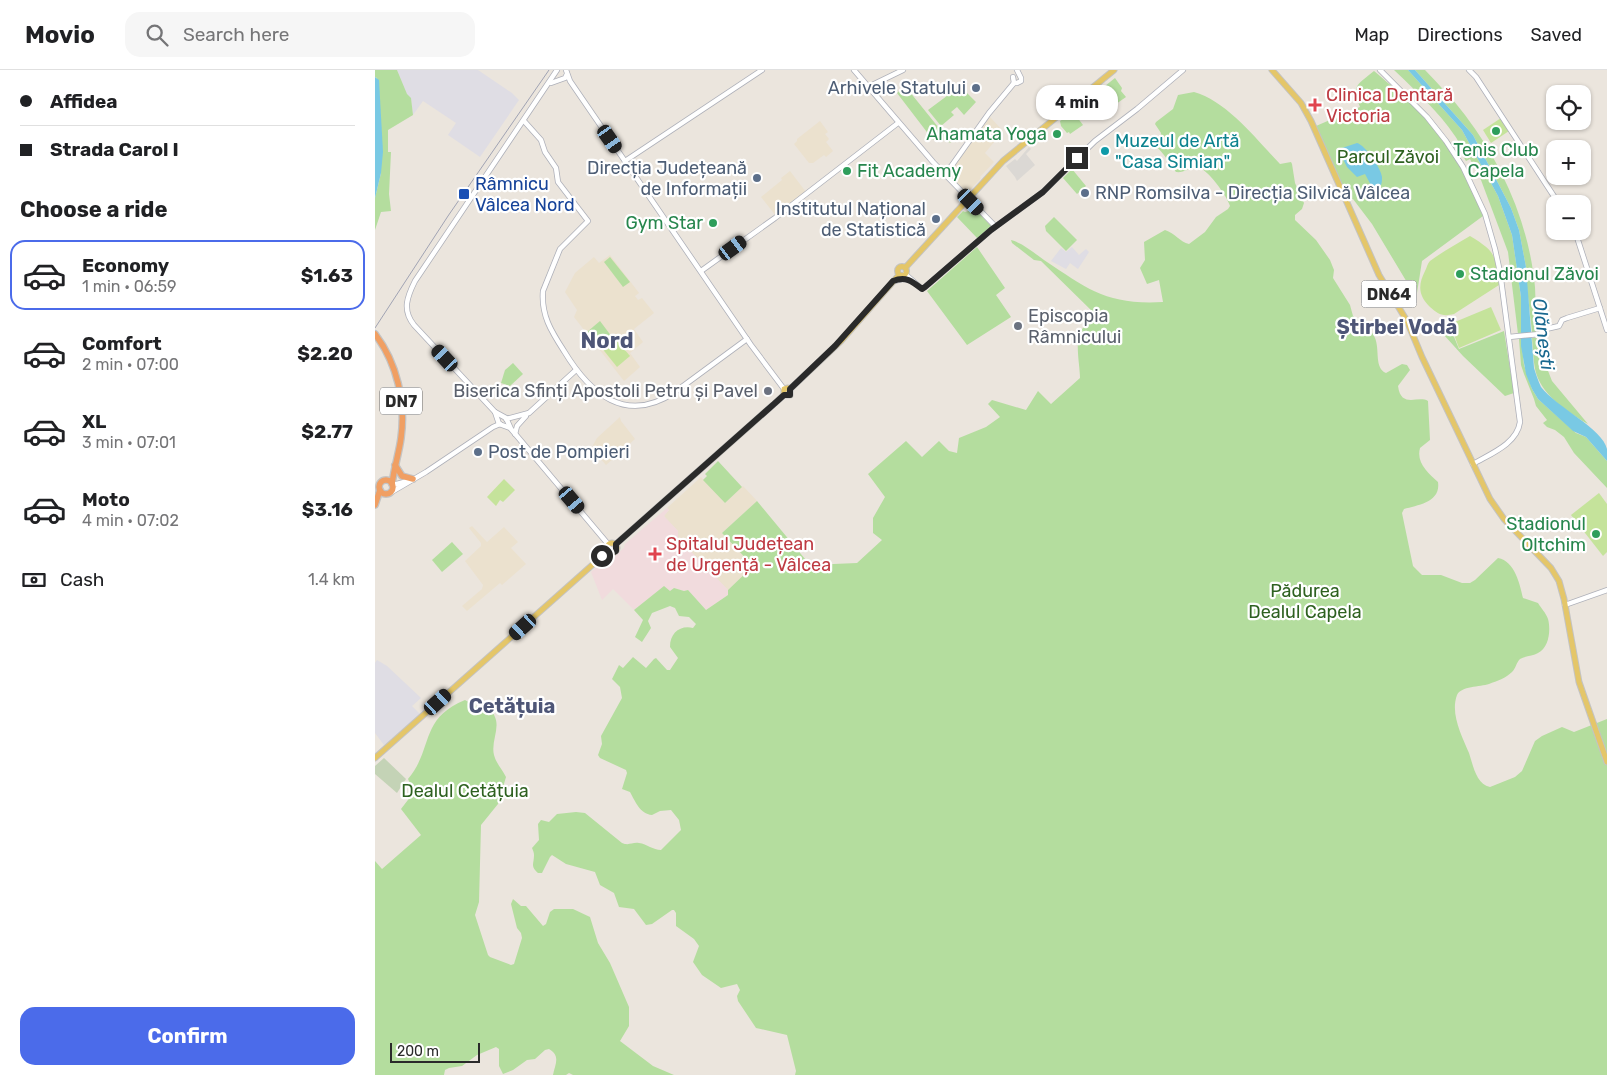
<!DOCTYPE html>
<html lang="en">
<head>
<meta charset="utf-8">
<style>
  body { margin:0; font-family:Rubik,sans-serif; background:#f6f6f6; color:#202124; height:100vh; display:flex; flex-direction:column; font-size:19px; white-space:nowrap }
  * { box-sizing:border-box; margin:0 }
  p { font-size:16px; color:#757577 }
  .icon { flex:none; width:28px; height:28px; fill:none; stroke:currentColor; stroke-width:2; stroke-linecap:round; stroke-linejoin:round }
  .map { position:relative; flex:1; overflow:hidden }
  .drawer { display:flex; flex-direction:column; background:#fff; width:375px }
  .drawer>* { flex:none }
  .guide { display:grid; align-content:center; height:110px; padding:0 20px; background:#fff }
  .fabs { position:absolute; left:1171px; top:15px; display:grid; gap:10px }
  .fabs a { display:grid; place-items:center; width:45px; height:45px; border-radius:10px; background:#fff; box-shadow:0 1px 4px #0004; font-size:25px }
  .scale { position:absolute; left:15px; bottom:12px; width:90px; box-sizing:border-box; padding-left:5px; border:2px solid #2a2a2a; border-top:0; font-size:14px; line-height:18px; white-space:nowrap; color:#2a2a2a; -webkit-text-stroke:4px #fff; paint-order:stroke }
  .end { position:absolute; width:22px; height:22px; margin:-11px; border:6px solid #2a2a2a; background:#fff; box-shadow:0 0 0 2px #fff }
  .from { border-radius:50% }
  .bubble { position:absolute; height:35px; border-radius:15px; background:#fff; box-shadow:0 1px 4px #0004; font-size:16px; font-weight:700; line-height:35px; text-align:center }
  .car { position:absolute; width:15px; height:30px; margin:-15px -8px; border-radius:6px; box-shadow:0 0 4px 1px #0007; background:linear-gradient(#222 24%,#8ab4d8 0 40%,#222 0 76%,#8ab4d8 0 86%,#222 0) }
  .guide b { display:flex; align-items:center; gap:18px; height:48px; font-size:19px }
  .guide b+b { border-top:1px solid #e0e0e0 }
  .guide i { width:12px; height:12px; background:#202124 }
  ul { padding:0; list-style:none }
  li { display:flex; align-items:center; gap:15px; height:70px; margin:0 10px 8px; padding:0 10px; border:2px solid transparent; border-radius:15px }
  li div { flex:1 }
  li b { display:block; font-size:19px }
  li em { font-style:normal; font-weight:700 }
  li.on { border-color:#4b6bea }
  li>.icon { width:45px; height:45px; stroke-width:1.5 }
  h2 { padding:0 20px; font-size:22px; line-height:60px }
  .pay { display:flex; align-items:center; gap:12px; height:55px; padding:0 20px; font-size:19px }
  .pay p { margin-inline-start:auto }
  .button { display:flex; gap:10px; margin-top:auto; padding:10px 20px }
  .button a { flex:1; height:58px; border-radius:15px; background:#4b6bea; color:#fff; font-size:20px; font-weight:700; line-height:58px; text-align:center }
  header { display:flex; align-items:center; gap:30px; box-sizing:border-box; height:70px; padding:0 25px; background:#fff; border-bottom:1px solid #e0e0e0 }
  header strong { font-size:24px }
  nav { display:flex; gap:28px; margin-inline-start:auto; font-size:18px }
  .search { width:350px; height:45px; background:#f6f6f6; display:flex; align-items:center; gap:12px; box-sizing:border-box; padding:0 18px; border-radius:15px; color:#757577; font-size:19px }
  main { display:flex; flex:1; min-height:0 }
  .map>svg:first-child { display:block }
</style>
</head>
<body>
<header>
<strong>Movio</strong>
<div class="search"><svg class="icon" aria-label="search" viewBox="0 0 24 24"><circle cx="10" cy="10" r="6"/><path d="M15 15l6 6"/></svg>Search here</div>
<nav><a>Map</a><a>Directions</a><a>Saved</a></nav>
</header>
<main>
<section class="drawer">
<div class="guide">
<b><i class="from"></i>Affidea</b>
<b><i></i>Strada Carol I</b>
</div>
<h2>Choose a ride</h2>
<ul>
<li class="on"><svg class="icon" aria-label="car" viewBox="0 0 24 24"><path d="M5 17H2v-5l4-1 3-4h7l3 4 3 1v5h-3M9 17h6M6 11h13"/><circle cx="7" cy="17" r="2"/><circle cx="17" cy="17" r="2"/></svg><div><b>Economy</b><p>1 min · 06:59</p></div><em>$1.63</em></li>
<li><svg class="icon" aria-label="car" viewBox="0 0 24 24"><path d="M5 17H2v-5l4-1 3-4h7l3 4 3 1v5h-3M9 17h6M6 11h13"/><circle cx="7" cy="17" r="2"/><circle cx="17" cy="17" r="2"/></svg><div><b>Comfort</b><p>2 min · 07:00</p></div><em>$2.20</em></li>
<li><svg class="icon" aria-label="car" viewBox="0 0 24 24"><path d="M5 17H2v-5l4-1 3-4h7l3 4 3 1v5h-3M9 17h6M6 11h13"/><circle cx="7" cy="17" r="2"/><circle cx="17" cy="17" r="2"/></svg><div><b>XL</b><p>3 min · 07:01</p></div><em>$2.77</em></li>
<li><svg class="icon" aria-label="car" viewBox="0 0 24 24"><path d="M5 17H2v-5l4-1 3-4h7l3 4 3 1v5h-3M9 17h6M6 11h13"/><circle cx="7" cy="17" r="2"/><circle cx="17" cy="17" r="2"/></svg><div><b>Moto</b><p>4 min · 07:02</p></div><em>$3.16</em></li>
</ul>
<div class="pay"><svg class="icon" aria-label="cash" viewBox="0 0 24 24"><path d="M3 7h18v10H3z"/><circle cx="12" cy="12" r="2"/></svg>Cash<p>1.4 km</p></div>
<div class="button"><a>Confirm</a></div>
</section>
<div class="map">
<svg width="1232" height="1005" viewBox="0 0 1232 1005">
  <rect width="100%" height="100%" fill="#ebe5dd"/>
  <g fill="#dfdde4">
    <path d="M22,0H103L137,23L144,30L105,87L73,65L81,53L48,31L38,45L36,29L32,25Z"/>
    <path d="M697,177L704,185L711,179L714,182L703,199L695,193L691,199L676,191L686,178L691,182Z"/>
    <path d="M2,590L12,596L46,628L37,636L45,644L9,675L0,663V593Z"/>
  </g>
  <g fill="#ebe1ce">
    <path d="M615,47L628,61L610,83L619,92L605,107L606,108L592,123H589L573,104Z"/>
    <path d="M445,51L453,62L450,64L454,69L451,72L458,81L451,87L449,85L438,93H434L419,74L422,71V69Z"/>
    <path d="M415,101L431,122L401,146L386,127L407,110L406,108Z"/>
    <path d="M235,185L264,223L260,226L263,230L267,228L279,243L259,259L268,272L255,283L265,297L249,311L199,247L202,240L190,222L200,203L219,187L224,193Z"/>
    <path d="M245,347L246,351L260,369L231,395L219,381L221,379L218,375L222,368Z"/>
    <path d="M326,407L350,433L368,416L382,431L347,463L378,496L353,520L303,468V461L289,446L294,440L292,438Z"/>
    <path d="M97,456L112,472L129,457L143,472L136,478L151,494L127,515L125,513L92,541L87,536L107,519L108,515L90,491L106,476V473L94,458Z"/>
  </g>
  <path fill="#f1dbdd" d="M292,438L294,440L289,446L303,461V468L353,520V525L331,540L313,520L309,521L299,518L295,521L289,517L259,540L238,519L227,530L216,502L230,490H235L249,478L250,474Z"/>
  <g fill="#b4dd9e">
    <path d="M0,0H22L32,24L36,28L38,45L13,60V82H16L14,124L16,141L6,142L0,160V128L6,103L2,8L0,7Z"/>
    <path d="M1019,0H1033L1087,60L1123,126L1137,165L1146,227V263L1143,264L1133,182L1106,110L1095,89L1091,91C1086,84 1086,74 1080,66C1063,41 1041,21 1019,0Z"/>
    <path d="M1040,0H1050C1064,15 1078,29 1090,45C1128,95 1154,154 1160,217C1161,232 1160,247 1161,262H1157L1152,218L1151,197L1144,160L1136,138L1098,65Z"/>
    <path d="M999,1C1031,28 1062,56 1083,92C1093,109 1100,128 1108,146L1047,191L1042,223L1033,214L997,154L978,129H972L941,56L985,37C976,15 982,15 999,1Z"/>
    <path d="M740,8L747,18L746,21L751,27L721,48L710,32Z"/>
    <path d="M530,16L572,68L576,73L568,70H558L522,23Z"/>
    <path d="M584,17H586L601,32L589,45L582,37L576,42L579,45L566,56L553,40Z"/>
    <path d="M819,22C852,31 882,70 905,94L916,92L917,94L920,113L929,133L927,139L920,145V150L941,170L955,190L959,200L958,208L975,235L978,246C986,253 995,256 1000,268C1005,280 999,298 1011,303L1027,294L1032,295L1035,300L1023,316C1026,339 1043,325 1053,331L1055,370L1045,378C1041,393 1053,403 1063,412C1066,432 1043,435 1029,439L1027,443L1038,496L1047,505H1066L1087,513H1095L1100,510L1123,488C1140,491 1145,515 1148,528L1163,533C1166,538 1171,543 1173,549C1176,560 1174,578 1163,583C1158,586 1150,586 1145,589C1141,593 1141,598 1137,602C1131,608 1122,611 1114,614C1105,617 1086,616 1082,625C1075,644 1087,666 1094,683C1098,695 1101,714 1115,717L1140,707L1147,701L1160,671L1167,666L1187,657L1199,662L1232,649V1005H420L421,1001L412,965L381,958L363,931L362,926L365,920L362,914L346,918L327,905L318,892L324,876L319,869L301,856V843L299,840H297L277,854L271,855L259,839L244,837L239,823L225,815L220,802L191,794L177,785L175,787L167,803H163C155,796 159,794 159,785C159,783 158,780 157,778L164,770L163,754L166,750L174,752L182,744L201,742L210,743L247,773C254,776 257,772 264,773C272,774 278,780 286,780L306,760L304,750L296,740L285,741L277,745C265,744 260,731 255,722L247,719L252,703L251,700L225,688L223,685L227,674L226,666L247,628L245,617L237,609L244,595L248,598L258,587L271,598L279,589L281,588L292,600H295L303,588L295,577C295,563 305,555 318,558L321,554L314,547L304,546L300,538L295,536L277,543L273,551L276,558L267,572L260,567L268,550L259,540L289,516L295,521L299,518L309,521L313,520L331,540L353,525V520L378,496L347,463L382,431L435,495L482,493L507,470L498,463V448L510,427L493,404L531,371L547,387L564,371L574,381L582,383L584,368L611,357L625,347L613,334L617,330L651,340L663,321L676,334L705,308C705,296 700,274 705,263C707,257 717,250 721,245L666,191L659,190L637,173L636,170C648,173 659,183 669,190C714,220 732,235 788,232L784,210L772,214L765,198L770,190L769,172L790,160C800,163 805,172 814,174L830,162L841,147L853,139L855,136C853,127 830,95 821,97C813,98 809,103 801,102C792,91 788,79 774,72H785L786,63L780,54L781,52L798,39L803,25Z"/>
    <path d="M707,34L711,40L702,47L708,55L695,64L694,62L692,63L686,56L685,51L688,49L691,50L696,47V45Z"/>
    <path d="M697,99L711,116L702,124L688,108Z"/>
    <path d="M600,139L616,156L603,169L582,147L588,141L590,142Z"/>
    <path d="M679,147L702,170L691,181L671,161L670,156Z"/>
    <path d="M602,177L630,218L621,225L636,247L592,275L552,221Z"/>
    <path d="M235,187L255,212L248,217L229,192Z"/>
    <path d="M225,251L237,267L225,277L212,262Z"/>
    <path d="M1073,252L1084,279L1129,261L1139,323L1130,326L1088,286L1069,265L1065,253Z"/>
    <path d="M1165,267L1168,288L1177,311L1213,354C1192,342 1165,324 1160,299C1158,289 1158,278 1157,268Z"/>
    <path d="M1146,268L1149,295L1157,319L1163,329L1201,363L1211,367L1232,391V418L1199,383L1189,367L1180,360L1172,357L1168,353L1172,350L1161,336L1159,329L1149,304L1146,295L1144,269Z"/>
    <path d="M138,293L148,304L135,316L126,313L130,300Z"/>
    <path d="M343,391L367,417L350,433L328,410L332,406L330,404Z"/>
    <path d="M77,472L88,484L67,502L57,490Z"/>
    <path d="M90,630L102,637L114,639C130,653 115,669 119,685C121,693 127,699 131,707L123,734L106,755L104,832L100,845L113,885L115,887L136,895L139,894L147,868L146,863L142,858L136,834L138,829L146,836H151L168,856L171,854L175,842L179,839H198L215,847L223,873L235,893L254,937V956L245,971L278,996L299,1005H198L194,1003L191,1005H178C180,994 186,986 174,979L170,980L160,989L152,990L138,1000L128,1004L124,996V979L121,977L102,985L87,996L74,998L70,1000L69,1005H0V791L7,799L46,765L26,739L39,722L33,709C59,678 44,649 90,630Z"/>
  </g>
  <path fill="#c4d3b6" d="M9,688L31,709L22,723L0,704V696Z"/>
  <g fill="#c5e39b">
    <path d="M1126,48L1134,61L1116,73L1108,60Z"/>
    <path d="M1095,166C1123,183 1119,185 1124,215L1079,244C1067,247 1063,244 1055,237C1043,225 1043,215 1050,201C1052,198 1052,194 1055,191C1067,182 1082,174 1095,166Z"/>
    <path d="M1116,237L1126,260L1084,278L1075,254Z"/>
    <path d="M239,267L255,286L242,297L226,277Z"/>
    <path d="M129,409L140,420L128,432L125,430L121,436L112,427Z"/>
    <path d="M1224,423L1232,434V482L1228,486L1196,445Z"/>
  </g>
  <path fill="#dbd8d4" d="M654,77L656,79L651,84L660,95L642,111L640,107L631,96L640,89L642,91Z"/>
  <g fill="#79c9e4">
    <path d="M1033,0H1040L1098,65L1136,138L1144,160L1151,197L1159,298C1161,304 1163,311 1166,317C1180,336 1228,359 1232,379C1232,382 1232,387 1232,391L1211,367L1198,361L1163,329L1157,319L1151,304L1146,276V227L1137,165L1123,126L1087,60Z"/>
    <path d="M0,7L4,10L8,82L6,103L0,128Z"/>
    <path d="M982,73C990,75 1006,98 1007,107C1007,110 1007,112 1006,115L1000,119H998L990,104L982,107L972,97L965,83L967,78Z"/>
  </g>
  <g fill="none" stroke-linecap="round" stroke-linejoin="round">
    <g stroke="#aeb0b9" stroke-width="6">
      <g id="secondary">
        <path d="M182,0L40,211C32,227 27,240 39,255L120,342L131,348L136,359L233,474"/>
        <path d="M191,0L195,11L376,275L409,319"/>
        <path d="M479,0L558,92L620,156"/>
        <path d="M1005,0L1052,47L1071,71L1088,97L1110,144L1120,179L1125,202L1145,352C1142,374 1115,384 1098,394"/>
        <path d="M1094,0L1101,7L1184,134"/>
        <path d="M638,7L639,13H642L646,11V8L642,0"/>
        <path d="M176,13L190,8L192,4"/>
        <path d="M493,17L528,0"/>
        <path d="M149,51L166,70L170,82L181,98L183,112L213,151L185,179L168,221C166,245 176,261 189,281C215,324 251,355 300,322L372,269"/>
        <path d="M250,91L387,0"/>
        <path d="M570,105L614,43L639,13"/>
        <path d="M1200,161L1232,260"/>
        <path d="M326,201L400,148L523,53"/>
        <path d="M530,204L547,219L550,217L616,160L668,122L720,71L762,39L808,0"/>
        <path d="M519,211L528,209L536,210"/>
        <path d="M1134,267L1165,264L1171,259L1184,256L1187,250L1192,248L1225,238"/>
        <path d="M120,342L124,354L135,358"/>
        <path d="M131,349L154,343L201,300"/>
        <path d="M140,364L142,356L151,346"/>
        <path d="M18,415L33,411"/>
        <path d="M15,423L51,402L118,357L125,354"/>
        <path d="M1190,535L1232,520"/>
      </g>
    </g>
    <g stroke="#c3c3c3" stroke-width="7">
      <g id="primary">
        <path d="M897,0L926,33L936,51L1004,205L1032,251L1047,287L1115,429L1129,449L1176,498L1184,511L1189,529L1204,612L1232,692"/>
        <circle cx="527" cy="201" r="4.5"/>
        <path d="M530,198L628,91L739,0"/>
        <path d="M409,325V319L413,318L415,319"/>
        <circle cx="237" cy="478" r="5"/>
        <path d="M241,474L399,334L409,325H415V319L466,271L524,205"/>
        <path d="M0,688L233,481"/>
      </g>
    </g>
    <g stroke="#c3c3c3" stroke-width="8">
      <g id="highway">
        <path d="M0,264C22,293 31,332 26,368C24,383 19,398 17,414"/>
        <path d="M20,395L27,406L38,409"/>
        <circle cx="11" cy="417" r="7"/>
        <path d="M0,435L5,420"/>
      </g>
    </g>
    <use href="#secondary" stroke="#fff" stroke-width="4.5"/>
    <use href="#primary" stroke="#e4c669" stroke-width="5"/>
    <use href="#highway" stroke="#f09f63" stroke-width="5.5"/>
    <path stroke="#a0a3b3" stroke-width="1" d="M0,258L73,146L174,0"/>
  </g>
  <g fill="none" stroke-linecap="round" stroke-linejoin="round">
    <path stroke="#2a2a2a" stroke-width="6" d="M227,486L233,481L237,483L241,481V474L399,334L409,325H415V319L460,276L518,211C531,206 537,211 547,219L550,217L616,160L668,122L702,88"/>
  </g>
  <g fill="#5c6f8a" stroke="#fff" stroke-width="2">
    <circle cx="601" cy="18" r="5"/>
    <circle cx="382" cy="108" r="5"/>
    <circle cx="710" cy="123" r="5"/>
    <circle cx="561" cy="149" r="5"/>
    <circle cx="103" cy="382" r="5"/>
  </g>
  <g fill="#e0444e" stroke="#fff" stroke-width="2">
    <path d="M937.5 27.5h5v5h5v5h-5v5h-5v-5h-5v-5h5z"/>
    <path d="M277.5 476.5h5v5h5v5h-5v5h-5v-5h-5v-5h5z"/>
  </g>
  <g fill="#2e9e5b" stroke="#fff" stroke-width="2">
    <circle cx="1121" cy="61" r="5"/>
    <circle cx="682" cy="64" r="5"/>
    <circle cx="472" cy="101" r="5"/>
    <circle cx="338" cy="153" r="5"/>
    <circle cx="1085" cy="204" r="5"/>
    <circle cx="1221" cy="464" r="5"/>
  </g>
  <circle fill="#0f9aa8" stroke="#fff" stroke-width="2" cx="730" cy="81" r="5"/>
  <rect fill="#1a4fb4" stroke="#fff" stroke-width="2" x="83" y="118" width="12" height="12" rx="2.5"/>
  <g fill="#6b7280" stroke="#fff" stroke-width="2">
    <circle cx="643" cy="256" r="5"/>
    <circle cx="393" cy="321" r="5"/>
  </g>
  <g text-anchor="middle" stroke-width="4.5" stroke-linejoin="round" paint-order="stroke">
    <g fill="#fff" stroke="#6a6a6a" stroke-width="1">
      <rect x="986.5" y="210.5" width="55" height="27" rx="4"/>
      <rect x="5" y="317.5" width="42" height="27" rx="4"/>
    </g>
    <g font-size="16" font-weight="bold" fill="#2a2a2a">
      <text x="1014" y="230">DN64</text>
      <text x="26" y="337">DN7</text>
    </g>
    <g font-size="18" fill="#4e5e75" stroke="#fff" text-anchor="end">
      <text x="591" y="24">Arhivele Statului</text>
      <text x="372" y="104">Direcția Județeană<tspan x="372" dy="21">de Informații</tspan></text>
      <text x="720" y="129" text-anchor="start">RNP Romsilva - Direcția Silvică Vâlcea</text>
      <text x="551" y="145">Institutul Național<tspan x="551" dy="21">de Statistică</tspan></text>
      <text x="113" y="388" text-anchor="start">Post de Pompieri</text>
    </g>
    <g font-size="18" fill="#be3a42" stroke="#fff" text-anchor="start">
      <text x="951" y="31">Clinica Dentară<tspan x="951" dy="21">Victoria</tspan></text>
      <text x="291" y="480">Spitalul Județean<tspan x="291" dy="21">de Urgență - Vâlcea</tspan></text>
    </g>
    <g font-size="18" fill="#27864d" stroke="#fff" text-anchor="end">
      <text x="672" y="70">Ahamata Yoga</text>
      <text x="1121" y="86" text-anchor="middle">Tenis Club<tspan x="1121" dy="21">Capela</tspan></text>
      <text x="482" y="107" text-anchor="start">Fit Academy</text>
      <text x="328" y="159">Gym Star</text>
      <text x="1095" y="210" text-anchor="start">Stadionul Zăvoi</text>
      <text x="1211" y="460">Stadionul<tspan x="1211" dy="21">Oltchim</tspan></text>
    </g>
    <g font-size="18" fill="#0d838f" stroke="#fff" text-anchor="start">
      <text x="740" y="77">Muzeul de Artă<tspan x="740" dy="21">"Casa Simian"</tspan></text>
    </g>
    <g font-size="18" fill="#2e6120" stroke="#fff">
      <text x="1013" y="93">Parcul Zăvoi</text>
      <text x="930" y="527">Pădurea<tspan x="930" dy="21">Dealul Capela</tspan></text>
      <text x="90" y="727">Dealul Cetățuia</text>
    </g>
    <g font-size="18" fill="#164399" stroke="#fff" text-anchor="start">
      <text x="100" y="120">Râmnicu<tspan x="100" dy="21">Vâlcea Nord</tspan></text>
    </g>
    <g font-size="18" fill="#5b616d" stroke="#fff" text-anchor="start">
      <text x="653" y="252">Episcopia<tspan x="653" dy="21">Râmnicului</tspan></text>
      <text x="383" y="327" text-anchor="end">Biserica Sfinți Apostoli Petru și Pavel</text>
    </g>
    <g font-size="19" font-style="italic" fill="#19688f" stroke="#fff">
      <text transform="translate(1169 264) rotate(83)" y="7">Olănești</text>
    </g>
    <g font-size="20" font-weight="bold" fill="#4e5677" stroke="#fff">
      <text x="1022" y="264">Știrbei Vodă</text>
      <text x="137" y="643">Cetățuia</text>
    </g>
    <g font-size="22" font-weight="bold" fill="#4e5677" stroke="#fff">
      <text x="232" y="278">Nord</text>
    </g>
  </g>
</svg>
<div class="fabs">
<a><svg class="icon" aria-label="locate" viewBox="0 0 24 24"><circle cx="12" cy="12" r="6"/><path d="M12 2v4M12 18v4M2 12h4M18 12h4"/></svg></a>
<a>+</a>
<a>−</a>
</div>
<div class="scale">200 m</div>
<i class="end from" style="left:227px;top:486px"></i>
<i class="end" style="left:702px;top:88px"></i>
<div class="bubble" style="left:661px;top:15px;width:82px">4 min</div>
<i class="car" style="left:235px;top:69px;rotate:145deg"></i>
<i class="car" style="left:596px;top:132px;rotate:136deg"></i>
<i class="car" style="left:358px;top:178px;rotate:54deg"></i>
<i class="car" style="left:70px;top:288px;rotate:317deg"></i>
<i class="car" style="left:197px;top:430px;rotate:140deg"></i>
<i class="car" style="left:148px;top:557px;rotate:228deg"></i>
<i class="car" style="left:63px;top:632px;rotate:48deg"></i>
</div>
</main>
</body>
</html>
